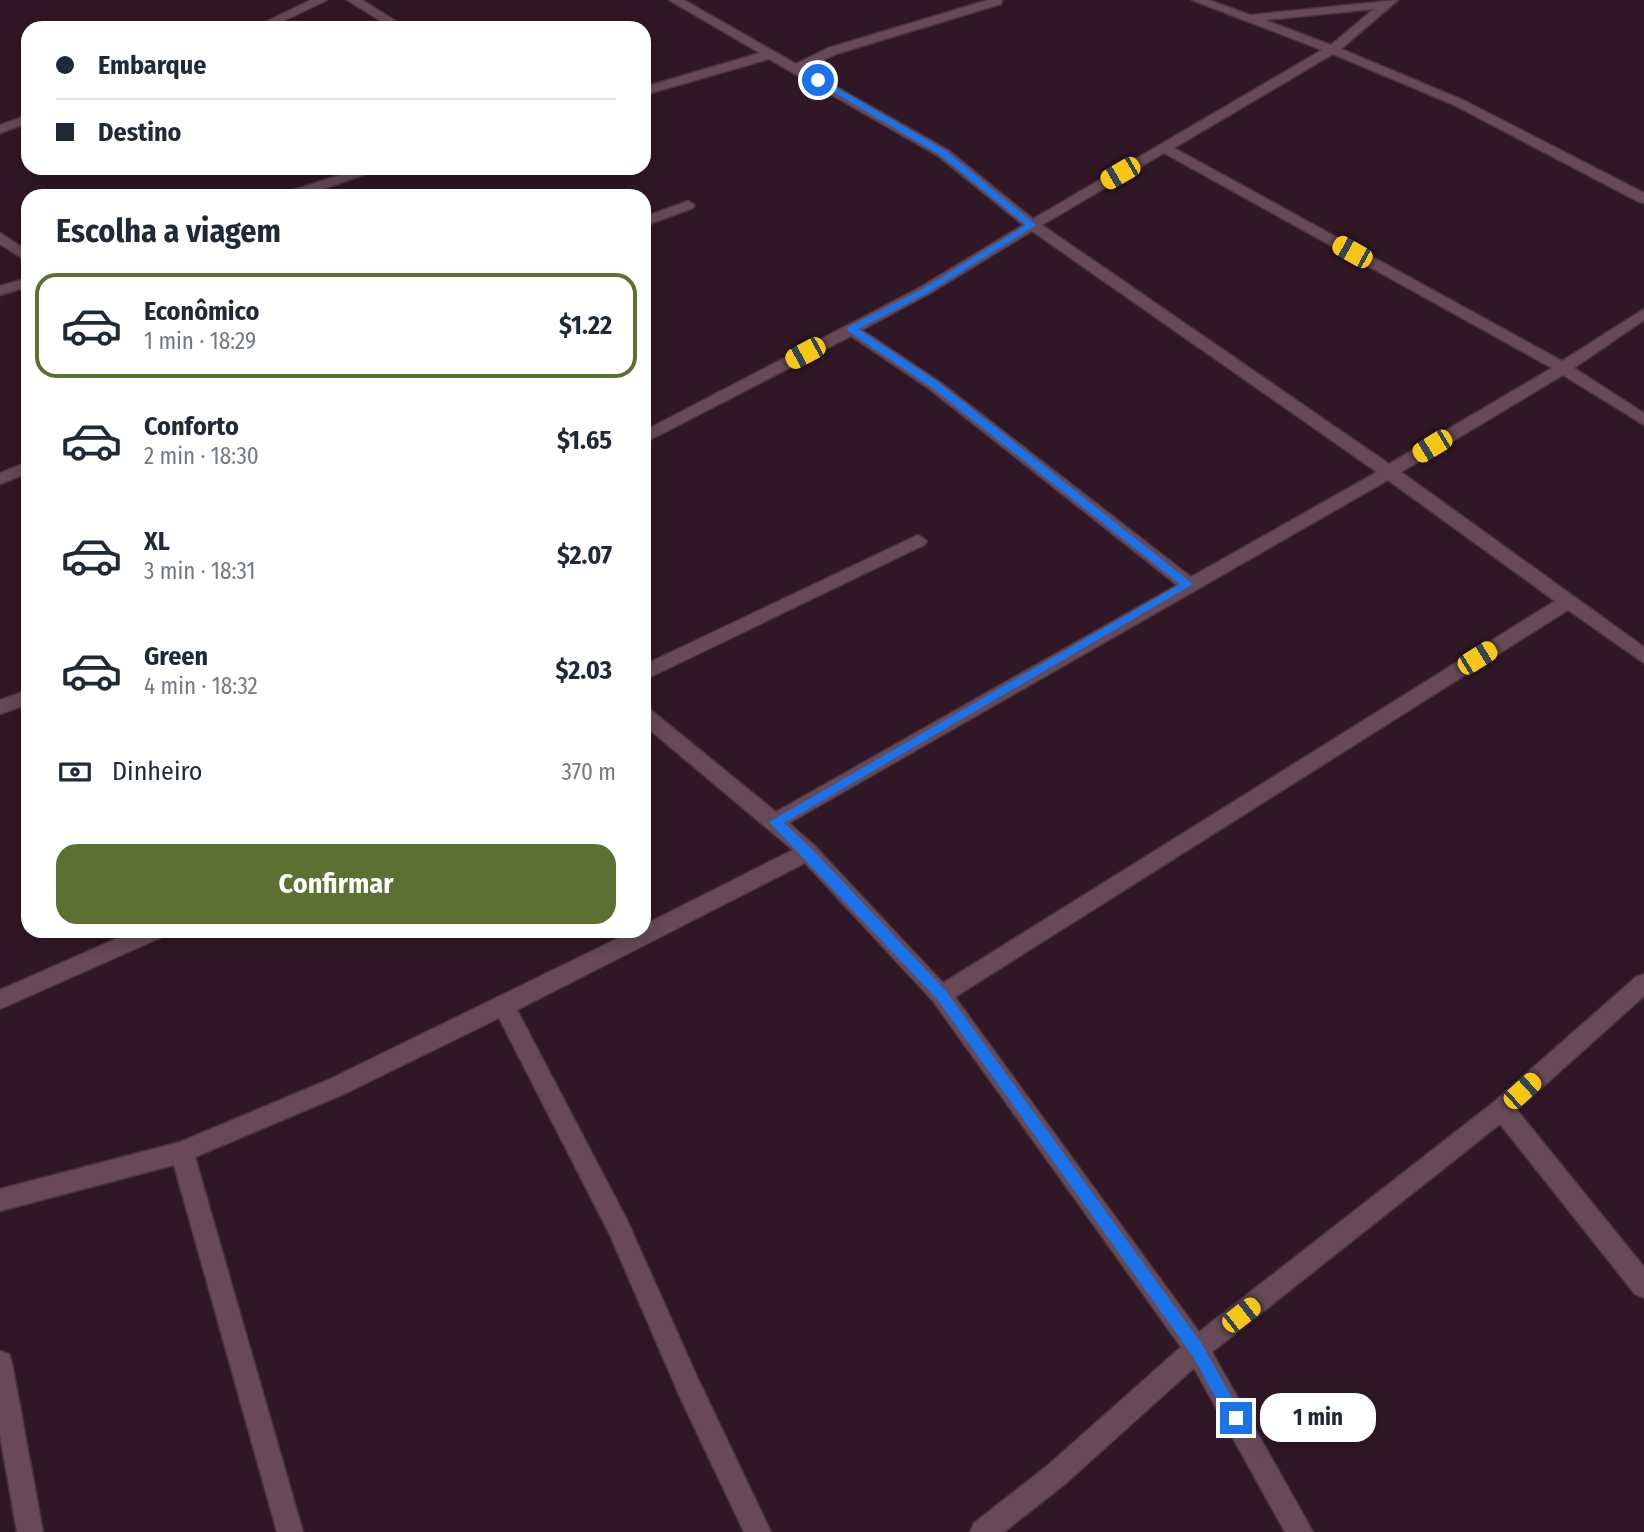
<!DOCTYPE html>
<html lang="pt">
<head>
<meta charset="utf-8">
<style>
  body { margin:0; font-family:"Fira Sans Condensed",sans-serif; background:#f6f6f7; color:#1f2937; height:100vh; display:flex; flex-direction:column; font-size:26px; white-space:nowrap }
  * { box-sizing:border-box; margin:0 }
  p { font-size:23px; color:#747a83 }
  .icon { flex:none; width:38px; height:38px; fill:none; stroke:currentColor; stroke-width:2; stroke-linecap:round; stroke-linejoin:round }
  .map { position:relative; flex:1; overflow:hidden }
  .sheet { position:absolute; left:21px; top:189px; width:630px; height:749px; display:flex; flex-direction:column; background:#fff; border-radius:21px; box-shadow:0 4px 18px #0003 }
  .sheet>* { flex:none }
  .banner { position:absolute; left:21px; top:21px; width:630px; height:154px; border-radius:21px; box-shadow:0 4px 18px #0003; display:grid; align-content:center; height:154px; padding:0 35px; background:#fff }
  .end { position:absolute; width:32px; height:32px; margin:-16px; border:9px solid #1a73e8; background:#fff; box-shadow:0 0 0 4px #fff }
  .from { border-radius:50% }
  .bubble { position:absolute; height:49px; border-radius:21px; background:#fff; box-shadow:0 4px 18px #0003; font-size:23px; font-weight:700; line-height:49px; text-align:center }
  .car { position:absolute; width:21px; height:42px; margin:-21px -10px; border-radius:9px; box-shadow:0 0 5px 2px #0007; background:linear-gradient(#f5c518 24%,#345 0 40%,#f5c518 0 76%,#345 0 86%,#f5c518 0) }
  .banner b { display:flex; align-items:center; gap:24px; height:66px; font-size:26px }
  .banner b+b { border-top:2px solid #e0e1e3 }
  .banner i { width:18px; height:18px; background:#1f2937 }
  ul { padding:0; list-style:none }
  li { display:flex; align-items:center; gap:21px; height:105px; margin:0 14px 10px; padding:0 21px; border:4px solid transparent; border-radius:21px }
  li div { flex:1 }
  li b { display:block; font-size:26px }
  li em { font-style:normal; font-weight:700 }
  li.selected { border-color:#5a7131 }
  li>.icon { width:63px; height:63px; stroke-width:1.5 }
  h2 { padding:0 35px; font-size:32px; line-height:84px }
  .pay { display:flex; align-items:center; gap:18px; height:77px; padding:0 35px; font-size:26px }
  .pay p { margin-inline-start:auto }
  .primary-button { display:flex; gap:14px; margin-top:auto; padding:14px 35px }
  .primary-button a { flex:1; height:80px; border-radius:21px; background:#5a7131; color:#fff; font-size:28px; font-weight:700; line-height:80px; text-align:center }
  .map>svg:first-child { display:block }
</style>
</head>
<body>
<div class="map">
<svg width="1644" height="1532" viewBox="0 0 1644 1532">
  <rect width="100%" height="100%" fill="#301725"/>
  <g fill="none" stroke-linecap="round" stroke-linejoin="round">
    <g stroke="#48343f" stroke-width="3">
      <g id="minor">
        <path d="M311,0H327L269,28H253Z"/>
        <path d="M347,0H362L407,28H392Z"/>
        <path d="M669,0H684L796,64L828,48L988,0H1002L1001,4L836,54L805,69L948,150L1033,219L1322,50L1192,0H1209L1250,15L1398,0L1341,49L1463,100L1644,193V203L1639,202L1454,105L1333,54L1174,148L1562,361L1644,309V320L1574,368L1644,413V425L1563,375L1401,472L1644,647V663L1568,610L955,997L1199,1332L1494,1102L1636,977L1644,974V996L1517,1110L1644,1267V1298L1635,1294L1500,1124L1212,1352L1313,1532H1285L1194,1368L1065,1484L1004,1532H970L974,1523L1047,1466L1181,1347L933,1001L805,863L517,1010L627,1220L698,1379L771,1532H744L680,1397L610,1235L499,1018L344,1094L195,1157L303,1532H277L174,1165L0,1211V1189L180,1142L328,1080L633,931H644V925L793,850L644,725V708L651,710L776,812L1177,585L928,388L851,336L644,443V431L919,288L1023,225L938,156L769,59L644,95V87L760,53ZM1374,9L1331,45L1265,20ZM1164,153L1552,368L1389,464L1042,225ZM1032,231L1377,472L1191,577L940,382L862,330L929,294ZM1388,480L1555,601L943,983L815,846L789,823Z"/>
        <path d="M28,115V123L0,133V125Z"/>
        <path d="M362,168H383L303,196H282L284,193Z"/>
        <path d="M688,201L695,205L693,208L644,226V217Z"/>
        <path d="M0,233L28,251V262L0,244Z"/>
        <path d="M28,278V287L0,295V286Z"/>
        <path d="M28,462V473L0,484V473Z"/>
        <path d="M918,535L927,541L924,545L644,680V665Z"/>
        <path d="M28,690V704L0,714V700Z"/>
        <path d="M134,931H165L162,937L0,1009V990Z"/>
        <path d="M0,1351L9,1354L12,1363L43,1532H17L0,1435Z"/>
      </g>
    </g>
    <use href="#minor" fill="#674958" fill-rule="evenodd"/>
  </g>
  <path fill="#1a73e8" d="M815,78H820L946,151L1036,225L927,293L858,329L938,382L1193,584L784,823L812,849L946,991L1202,1344L1243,1418L1241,1423L1236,1425L1230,1423L1192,1355L937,999L769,822L1180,584L931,387L848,331V327L921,290L1026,225L940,155L815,81Z"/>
</svg>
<i class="end from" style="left:818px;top:80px"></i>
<i class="end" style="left:1236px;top:1418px"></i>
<div class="bubble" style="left:1260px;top:1393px;width:116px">1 min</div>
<i class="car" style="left:1120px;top:173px;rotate:240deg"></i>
<i class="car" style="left:1352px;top:252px;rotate:299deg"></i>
<i class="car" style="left:805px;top:353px;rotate:242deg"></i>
<i class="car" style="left:1432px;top:446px;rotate:239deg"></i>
<i class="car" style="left:1477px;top:658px;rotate:58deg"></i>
<i class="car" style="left:1522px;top:1091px;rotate:48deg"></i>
<i class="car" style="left:1241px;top:1315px;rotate:52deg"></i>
<div class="banner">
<b><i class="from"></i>Embarque</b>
<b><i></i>Destino</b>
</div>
<section class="sheet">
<h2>Escolha a viagem</h2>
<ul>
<li class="selected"><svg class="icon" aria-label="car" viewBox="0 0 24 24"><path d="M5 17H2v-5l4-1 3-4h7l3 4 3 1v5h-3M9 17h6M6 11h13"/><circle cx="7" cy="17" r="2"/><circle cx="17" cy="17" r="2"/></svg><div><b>Econômico</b><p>1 min · 18:29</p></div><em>$1.22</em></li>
<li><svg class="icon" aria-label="car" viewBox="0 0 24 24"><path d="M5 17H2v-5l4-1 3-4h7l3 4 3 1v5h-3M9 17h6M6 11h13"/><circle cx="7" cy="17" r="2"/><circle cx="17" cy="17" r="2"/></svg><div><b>Conforto</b><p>2 min · 18:30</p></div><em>$1.65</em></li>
<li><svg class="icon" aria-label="car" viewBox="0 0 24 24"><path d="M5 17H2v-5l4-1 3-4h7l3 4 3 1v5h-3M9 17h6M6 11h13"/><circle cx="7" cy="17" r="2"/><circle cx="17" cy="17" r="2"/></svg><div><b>XL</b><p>3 min · 18:31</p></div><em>$2.07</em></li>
<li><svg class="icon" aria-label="car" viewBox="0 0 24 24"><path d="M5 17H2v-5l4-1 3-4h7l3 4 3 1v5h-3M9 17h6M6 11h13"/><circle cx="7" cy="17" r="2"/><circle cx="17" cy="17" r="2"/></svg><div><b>Green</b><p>4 min · 18:32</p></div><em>$2.03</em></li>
</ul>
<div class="pay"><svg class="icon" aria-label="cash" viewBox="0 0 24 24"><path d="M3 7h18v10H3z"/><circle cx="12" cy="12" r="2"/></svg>Dinheiro<p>370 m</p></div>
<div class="primary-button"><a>Confirmar</a></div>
</section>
</div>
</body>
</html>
